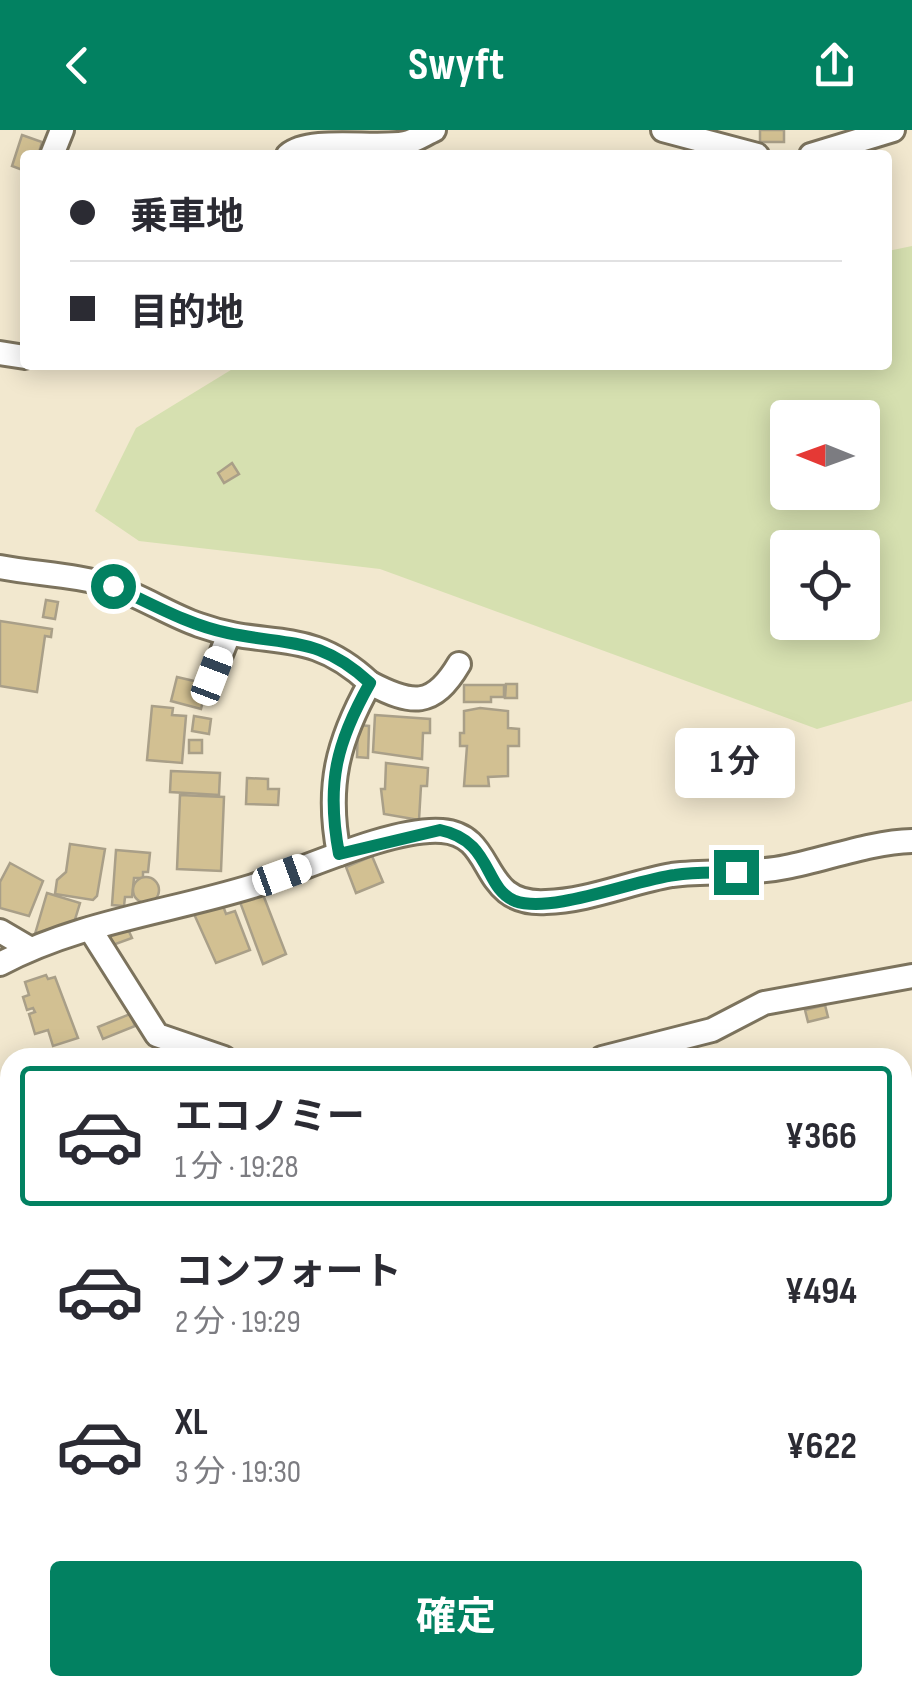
<!DOCTYPE html>
<html lang="ja">
<head>
<meta charset="utf-8">
<style>
  body { margin:0; font-family:"Sofia Sans Condensed","Noto Sans JP",sans-serif; background:#f7f7f7; color:#2b2b33; height:100vh; display:flex; flex-direction:column; font-size:38px; white-space:nowrap }
  * { box-sizing:border-box; margin:0 }
  p { font-size:32px; color:#7c7c81 }
  .icon { flex:none; width:55px; height:55px; fill:none; stroke:currentColor; stroke-width:2; stroke-linecap:round; stroke-linejoin:round }
  .map { position:relative; flex:1; overflow:hidden }
  .drawer { position:absolute; left:0px; top:918px; width:912px; height:648px; display:flex; flex-direction:column; background:#fff; border-radius:30px 30px 0 0; box-shadow:0 5px 25px #0003 }
  .drawer>* { flex:none }
  .guide { position:absolute; left:20px; top:20px; width:872px; height:220px; border-radius:10px; box-shadow:0 5px 25px #0003; display:grid; align-content:center; height:220px; padding:0 50px; background:#fff }
  .needle { width:65px; rotate:271deg }
  .fabs { position:absolute; left:770px; top:270px; display:grid; gap:20px }
  .fabs a { display:grid; place-items:center; width:110px; height:110px; border-radius:10px; background:#fff; box-shadow:0 5px 25px #0003; font-size:50px }
  .end { position:absolute; width:45px; height:45px; margin:-22px; border:12px solid #028161; background:#fff; box-shadow:0 0 0 5px #fff }
  .from { border-radius:50% }
  .bubble { position:absolute; height:70px; border-radius:10px; background:#fff; box-shadow:0 5px 25px #0003; font-size:32px; font-weight:700; line-height:70px; text-align:center }
  .car { position:absolute; width:30px; height:60px; margin:-30px -15px; border-radius:12px; box-shadow:0 0 8px 2px #0007; background:linear-gradient(#fff 24%,#345 0 40%,#fff 0 76%,#345 0 86%,#fff 0) }
  .guide b { display:flex; align-items:center; gap:35px; height:95px; font-size:38px }
  .guide b+b { border-top:2px solid #e1e1e2 }
  .guide i { width:25px; height:25px; background:#2b2b33 }
  ul { padding:18px 0 0; list-style:none }
  li { display:flex; align-items:center; gap:30px; height:140px; margin:0 20px 15px; padding:0 30px; border:5px solid transparent; border-radius:10px }
  li div { flex:1 }
  li b { display:block; font-size:38px }
  li em { font-style:normal; font-weight:700 }
  li.active { border-color:#028161 }
  li>.icon { width:90px; height:90px; stroke-width:1.5 }
  .button { display:flex; gap:20px; margin-top:auto; padding:20px 50px }
  .button a { flex:1; height:115px; border-radius:10px; background:#028161; color:#fff; font-size:40px; font-weight:700; line-height:115px; text-align:center }
  header { display:flex; justify-content:space-between; align-items:center; height:130px; padding:0 50px; background:#028161; color:#fff; font-size:45px; font-weight:700 }
  .map>svg:first-child { display:block }
</style>
</head>
<body>
<header><svg class="icon" aria-label="back" viewBox="0 0 24 24"><path d="M15 5l-7 7 7 7"/></svg>Swyft<svg class="icon" aria-label="share" viewBox="0 0 24 24"><path d="M12 15V3M7 8l5-5 5 5M5 13v7h14v-7"/></svg></header>
<div class="map">
<svg width="912" height="1563" viewBox="0 0 912 1563">
  <rect width="100%" height="100%" fill="#f2e8cf"/>
  <path fill="#d6e0b0" fill-rule="evenodd" d="M912,116V571L817,599L380,439L139,411L95,381L136,298L239,235H888V121ZM788,288H862V362H788ZM788,418H862V492H788Z"/>
  <g fill="none" stroke-linecap="round" stroke-linejoin="round">
    <g stroke="#9ec9e9" stroke-width="9">
      <path d="M0,1286L10,1284"/>
      <path d="M902,1373L912,1375"/>
    </g>
  </g>
  <g fill="#d2c092" stroke="#a99f88" stroke-width="2.5">
    <rect x="760" y="0" width="24" height="12"/>
    <path d="M22,5L42,12L38,25H25V41L12,36Z"/>
    <path d="M232,333L239,344L224,353L218,343Z"/>
    <path d="M46,470L58,472L55,489L43,487Z"/>
    <path d="M0,491L52,499L51,507L45,506L37,562L0,556Z"/>
    <path d="M177,547L207,554L201,579L171,571Z"/>
    <path d="M506,554H517V568H505Z"/>
    <path d="M464,555H504V567H491V572H464Z"/>
    <path d="M152,576L173,578L172,585L186,586L182,633L147,630Z"/>
    <path d="M480,578L508,581V598L519,599V616H508V646L488,647L489,656H464L467,616H460V603H464V581Z"/>
    <path d="M375,585L430,589V603H423L422,629L373,622Z"/>
    <path d="M194,586L211,589L209,604L192,601Z"/>
    <path d="M358,595L369,596L368,628L357,627Z"/>
    <rect x="189" y="610" width="13" height="13"/>
    <path d="M386,633L428,638L427,656H421L419,690L384,684L381,659H385Z"/>
    <path d="M171,641L220,643L219,665L170,662Z"/>
    <path d="M247,648L268,649V659H279L278,675L246,674Z"/>
    <path d="M180,665L224,667L221,741L177,739Z"/>
    <path d="M70,714L105,719L97,766L93,770L55,764L57,750L66,742Z"/>
    <path d="M116,720L150,723L148,742H143V748H134L132,767H125L124,776L112,775Z"/>
    <path d="M372,726L383,752L356,763L346,737Z"/>
    <path d="M10,733L43,751L29,786L0,778V752Z"/>
    <circle cx="146" cy="760" r="13"/>
    <path d="M262,762L286,824L263,834L240,772Z"/>
    <path d="M47,763L80,773L73,796L35,804Z"/>
    <path d="M222,773L226,784L235,781L250,820L216,833L194,784Z"/>
    <path d="M127,797L132,808L113,815L109,804Z"/>
    <path d="M46,845L48,849L55,847L78,908L53,916L48,900L35,904L29,884L35,882L33,878L27,880L23,867L29,865L25,852Z"/>
    <path d="M825,875L828,887L808,892L805,880Z"/>
    <path d="M130,884L135,896L103,909L98,897Z"/>
  </g>
  <g fill="none" stroke-linecap="round" stroke-linejoin="round">
    <g stroke="#7c735d" stroke-width="16">
      <path id="service" d="M640,1555L644,1563"/>
    </g>
    <g stroke="#7c735d" stroke-width="28">
      <g id="minor">
        <path d="M663,0L757,25"/>
        <path d="M52,25L62,0"/>
        <path d="M288,25C310,6 375,19 405,13C415,11 425,4 434,0"/>
        <path d="M811,25L893,0"/>
        <path d="M0,223L25,227"/>
        <path d="M0,437C37,444 79,445 114,457C143,467 170,485 199,495C268,520 308,495 370,553C337,612 326,657 339,724"/>
        <path d="M212,547L229,504"/>
        <path d="M370,553C412,575 433,578 459,534"/>
        <path d="M90,799L157,905L224,928"/>
        <path d="M0,801L29,818"/>
        <path d="M0,834C79,792 169,782 253,756C302,740 393,697 442,701C498,705 477,776 546,772C588,771 631,752 672,745C710,740 748,745 786,737C827,729 871,712 912,711"/>
        <path d="M602,928L712,900L764,873L912,846"/>
      </g>
    </g>
    <path stroke="#b2aa97" stroke-width="5" stroke-dasharray="2.5 8" stroke-linecap="butt" d="M902,1132L912,1129"/>
    <use href="#service" stroke="#fff" stroke-width="11"/>
    <use href="#minor" stroke="#fff" stroke-width="22"/>
  </g>
  <g fill="none" stroke-linecap="round" stroke-linejoin="round">
    <path stroke="#028161" stroke-width="12" d="M113,456C150,473 188,495 228,503C289,516 319,506 370,553C336,613 326,654 339,724L440,700C493,711 483,758 515,771C552,784 634,750 675,745C695,742 716,743 736,742"/>
  </g>
</svg>
<div class="fabs">
<a><svg class="needle" viewBox="-14 -14 28 28"><path d="M0-13l5 13h-10z" fill="#e53935"/><path d="M0 13l5-13h-10z" fill="#7c7c81"/></svg></a>
<a><svg class="icon" aria-label="locate" viewBox="0 0 24 24"><circle cx="12" cy="12" r="6"/><path d="M12 2v4M12 18v4M2 12h4M18 12h4"/></svg></a>
</div>
<i class="end from" style="left:113px;top:456px"></i>
<i class="end" style="left:736px;top:742px"></i>
<div class="bubble" style="left:675px;top:598px;width:120px">1 分</div>
<i class="car" style="left:212px;top:546px;rotate:21deg"></i>
<i class="car" style="left:282px;top:745px;rotate:70deg"></i>
<div class="guide">
<b><i class="from"></i>乗車地</b>
<b><i></i>目的地</b>
</div>
<section class="drawer">
<ul>
<li class="active"><svg class="icon" aria-label="car" viewBox="0 0 24 24"><path d="M5 17H2v-5l4-1 3-4h7l3 4 3 1v5h-3M9 17h6M6 11h13"/><circle cx="7" cy="17" r="2"/><circle cx="17" cy="17" r="2"/></svg><div><b>エコノミー</b><p>1 分 · 19:28</p></div><em>¥366</em></li>
<li><svg class="icon" aria-label="car" viewBox="0 0 24 24"><path d="M5 17H2v-5l4-1 3-4h7l3 4 3 1v5h-3M9 17h6M6 11h13"/><circle cx="7" cy="17" r="2"/><circle cx="17" cy="17" r="2"/></svg><div><b>コンフォート</b><p>2 分 · 19:29</p></div><em>¥494</em></li>
<li><svg class="icon" aria-label="car" viewBox="0 0 24 24"><path d="M5 17H2v-5l4-1 3-4h7l3 4 3 1v5h-3M9 17h6M6 11h13"/><circle cx="7" cy="17" r="2"/><circle cx="17" cy="17" r="2"/></svg><div><b>XL</b><p>3 分 · 19:30</p></div><em>¥622</em></li>
</ul>
<div class="button"><a>確定</a></div>
</section>
</div>
</body>
</html>
